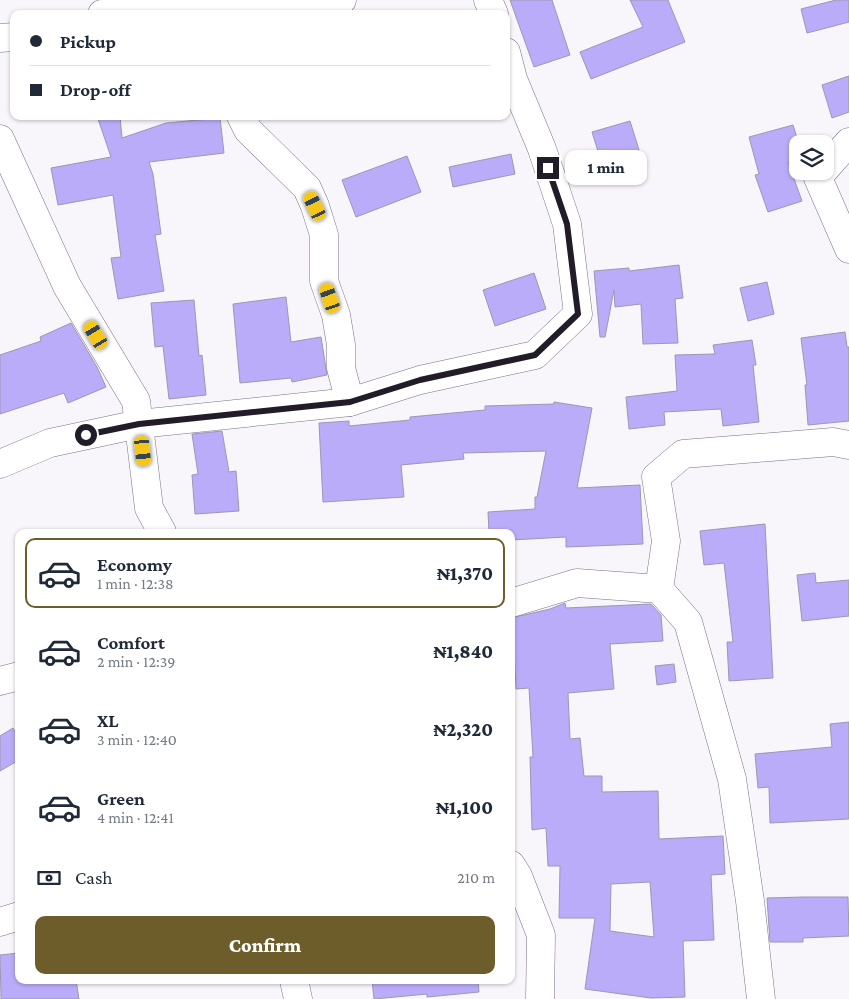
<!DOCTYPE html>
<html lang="en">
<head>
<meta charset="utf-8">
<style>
  body { margin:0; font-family:"Crimson Pro",serif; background:#f2f2f3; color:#1f2937; height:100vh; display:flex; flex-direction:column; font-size:19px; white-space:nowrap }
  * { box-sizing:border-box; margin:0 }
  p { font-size:16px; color:#747a83 }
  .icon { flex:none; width:28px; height:28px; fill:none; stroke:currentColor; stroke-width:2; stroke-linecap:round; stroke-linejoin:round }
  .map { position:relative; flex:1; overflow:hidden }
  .panel { position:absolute; left:15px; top:529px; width:500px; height:455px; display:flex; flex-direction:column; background:#fff; border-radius:10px; box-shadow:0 1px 4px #0004 }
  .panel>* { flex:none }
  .hud { position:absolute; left:10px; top:10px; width:500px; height:110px; border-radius:10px; box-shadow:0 1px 4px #0004; display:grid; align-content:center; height:110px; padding:0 20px; background:#fff }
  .tools { position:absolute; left:789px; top:135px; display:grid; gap:10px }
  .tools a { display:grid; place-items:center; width:45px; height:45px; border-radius:10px; background:#fff; box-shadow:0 1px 4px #0004; font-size:25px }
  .end { position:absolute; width:22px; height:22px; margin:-11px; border:6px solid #211c27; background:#fff; box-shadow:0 0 0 2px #fff }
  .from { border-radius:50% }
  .bubble { position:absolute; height:35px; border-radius:10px; background:#fff; box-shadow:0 1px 4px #0004; font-size:16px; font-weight:800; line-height:35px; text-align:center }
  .car { position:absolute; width:15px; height:30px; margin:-15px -8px; border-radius:6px; box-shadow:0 0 4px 1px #0007; background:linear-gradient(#f5c518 24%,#345 0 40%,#f5c518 0 76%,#345 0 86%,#f5c518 0) }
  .hud b { display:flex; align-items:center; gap:18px; height:48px; font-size:19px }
  .hud b+b { border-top:1px solid #e0e1e3 }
  .hud i { width:12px; height:12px; background:#1f2937 }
  ul { padding:9px 0 0; list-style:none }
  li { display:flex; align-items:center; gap:15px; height:70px; margin:0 10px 8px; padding:0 10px; border:2px solid transparent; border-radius:10px }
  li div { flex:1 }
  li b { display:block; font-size:19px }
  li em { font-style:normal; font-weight:800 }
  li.selected { border-color:#6d5d2a }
  li>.icon { width:45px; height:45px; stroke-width:1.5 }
  .pay { display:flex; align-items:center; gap:12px; height:55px; padding:0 20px; font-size:19px }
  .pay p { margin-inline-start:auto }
  .action { display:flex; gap:10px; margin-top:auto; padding:10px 20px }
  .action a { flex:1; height:58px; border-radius:10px; background:#6d5d2a; color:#fff; font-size:20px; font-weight:800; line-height:58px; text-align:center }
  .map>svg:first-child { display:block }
</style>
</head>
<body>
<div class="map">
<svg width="849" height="999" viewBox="0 0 849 999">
  <rect width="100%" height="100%" fill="#f8f5fb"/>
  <g fill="#baacf8" stroke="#9c97b5" fill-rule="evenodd">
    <path d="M510,0H552L570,55L534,67Z"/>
    <path d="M630,0H668L685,42L591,79L580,52L643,27Z"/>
    <path d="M836,0H849V22L807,33L801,9Z"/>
    <path d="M849,76V112L832,118L822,85Z"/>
    <path d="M97,116H120L122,138L166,123L220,118L224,153L149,162L153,174L161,234L155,235L164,291L118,299L111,258L121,257L113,195L58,205L51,168L111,157Z"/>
    <path d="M630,121L644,166L606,177L592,132Z"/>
    <path d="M793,125L798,141V159L788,162L802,201L768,212L755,175L759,174L749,137Z"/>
    <path d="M511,154L515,174L453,187L449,167Z"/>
    <path d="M407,156L421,192L356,217L342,180Z"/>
    <path d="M679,265L683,298L675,299L678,343L643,344L641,304L615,307L614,290L605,337H600L594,271L629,268V271Z"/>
    <path d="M534,273L546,309L495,326L483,290Z"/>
    <path d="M767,282L774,314L748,321L740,288Z"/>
    <path d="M286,297L291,342L321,337L327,375L292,382L291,378L240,383L233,304Z"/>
    <path d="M194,300L199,356L202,355L206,395L169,399L163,346L155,347L151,303Z"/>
    <path d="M71,323L97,367L106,387L68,403L64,393L0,414V355L41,341L40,337Z"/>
    <path d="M845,332L847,347H849V421L808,425L805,385H807L801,338Z"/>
    <path d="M752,340L756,365H753L759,422L723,426L721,409L664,412L665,425L629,429L626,397L677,391L675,355L715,354L713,345Z"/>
    <path d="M554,402L592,408L577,488L640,485L643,544L566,547V537L511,540V532H489L488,512L535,509V497H537L546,451L463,453L464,459L401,465L404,497L323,502L319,423L349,421V426L410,420V417L485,410V406L554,404Z"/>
    <path d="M222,431L229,472L236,471L239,511L195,514L192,475L198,474L192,434Z"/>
    <path d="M765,524L773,678L729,681L727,642H733L724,563L704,565L700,531Z"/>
    <path d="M815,573L816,583L849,580V616L802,621L797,575Z"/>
    <path d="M565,603L566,608L651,604L661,615L663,641L610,644L614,689L568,693L570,739L580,738L584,776H602V792L658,791L659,839L723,836L725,874L711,875L714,940L683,941L685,997L651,998L585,989L595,918H559L560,866H548L546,828L532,830L530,757H533L529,688L516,689L514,649H511V618L550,609ZM650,882L654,937L610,931L611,884Z"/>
    <path d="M674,664L676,682L657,685L655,666Z"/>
    <path d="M849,722V819L770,823L769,787L758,788L755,754L832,747L830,724Z"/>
    <path d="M13,728L19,738V760L0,771V736Z"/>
    <path d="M803,897H848L849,936L803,938V942H770L767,898Z"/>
    <path d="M19,953V980H76L79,999H1L0,955Z"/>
    <path d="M372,980H478L479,992L427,997V994L374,999Z"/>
  </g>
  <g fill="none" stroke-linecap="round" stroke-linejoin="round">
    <g stroke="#7c6f8a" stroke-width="29">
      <g id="minor">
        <path d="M488,0L494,14"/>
        <path d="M102,14L136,4L215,1L300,8L342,0"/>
        <path d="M0,38L14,37"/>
        <path d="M241,116L248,130L307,188L315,206L324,235V281L336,315L341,345V368L350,402"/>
        <path d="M0,139L67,286L136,401L149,508L162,532"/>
        <path d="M825,169L849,142"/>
        <path d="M823,171L818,178L849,249"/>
        <path d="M0,464L50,443L139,424L350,402L420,380L535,355L578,314L567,224L542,149L513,79L506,52"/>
        <path d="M659,589L666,541L656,477L683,454L833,442L849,445"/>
        <path d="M511,603L577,583L659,589L688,622L732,779L750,901L761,999"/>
        <path d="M0,681L19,676"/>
        <path d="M511,865L518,876L541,935L540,999"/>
        <path d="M0,922L19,916"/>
        <path d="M294,980L298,999"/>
      </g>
    </g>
    <use href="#minor" stroke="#fff" stroke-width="28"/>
  </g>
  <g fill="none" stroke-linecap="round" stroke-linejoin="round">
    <path stroke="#211c27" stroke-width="6" d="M86,435L139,424L350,402L420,380L535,355L578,314L567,224L548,168"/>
  </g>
</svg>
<div class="tools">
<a><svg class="icon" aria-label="layers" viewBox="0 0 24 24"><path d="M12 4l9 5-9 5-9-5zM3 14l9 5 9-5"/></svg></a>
</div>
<i class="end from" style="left:86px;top:435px"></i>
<i class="end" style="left:548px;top:168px"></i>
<div class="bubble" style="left:565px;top:150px;width:82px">1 min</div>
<i class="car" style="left:315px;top:206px;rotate:335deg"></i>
<i class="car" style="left:330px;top:298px;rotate:341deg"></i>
<i class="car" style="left:96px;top:335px;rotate:329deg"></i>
<i class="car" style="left:143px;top:451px;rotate:174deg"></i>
<div class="hud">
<b><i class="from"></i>Pickup</b>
<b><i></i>Drop-off</b>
</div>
<section class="panel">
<ul>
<li class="selected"><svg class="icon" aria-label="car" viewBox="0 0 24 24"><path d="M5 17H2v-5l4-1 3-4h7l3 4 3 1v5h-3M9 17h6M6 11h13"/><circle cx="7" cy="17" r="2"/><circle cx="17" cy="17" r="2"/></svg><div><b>Economy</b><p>1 min · 12:38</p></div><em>₦1,370</em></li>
<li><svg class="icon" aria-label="car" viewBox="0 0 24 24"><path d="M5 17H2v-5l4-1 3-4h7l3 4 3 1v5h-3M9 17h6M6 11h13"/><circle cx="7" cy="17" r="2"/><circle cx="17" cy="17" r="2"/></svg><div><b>Comfort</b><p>2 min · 12:39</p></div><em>₦1,840</em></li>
<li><svg class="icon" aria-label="car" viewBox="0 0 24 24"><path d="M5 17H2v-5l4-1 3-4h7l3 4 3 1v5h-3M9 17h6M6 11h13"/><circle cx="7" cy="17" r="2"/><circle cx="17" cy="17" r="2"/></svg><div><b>XL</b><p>3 min · 12:40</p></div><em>₦2,320</em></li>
<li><svg class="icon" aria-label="car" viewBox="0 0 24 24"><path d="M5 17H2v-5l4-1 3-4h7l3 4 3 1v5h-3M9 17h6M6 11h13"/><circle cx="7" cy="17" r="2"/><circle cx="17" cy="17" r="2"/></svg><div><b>Green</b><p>4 min · 12:41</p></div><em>₦1,100</em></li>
</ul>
<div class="pay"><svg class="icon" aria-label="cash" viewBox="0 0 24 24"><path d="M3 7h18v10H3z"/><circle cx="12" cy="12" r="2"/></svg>Cash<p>210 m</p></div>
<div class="action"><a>Confirm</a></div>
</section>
</div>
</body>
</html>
